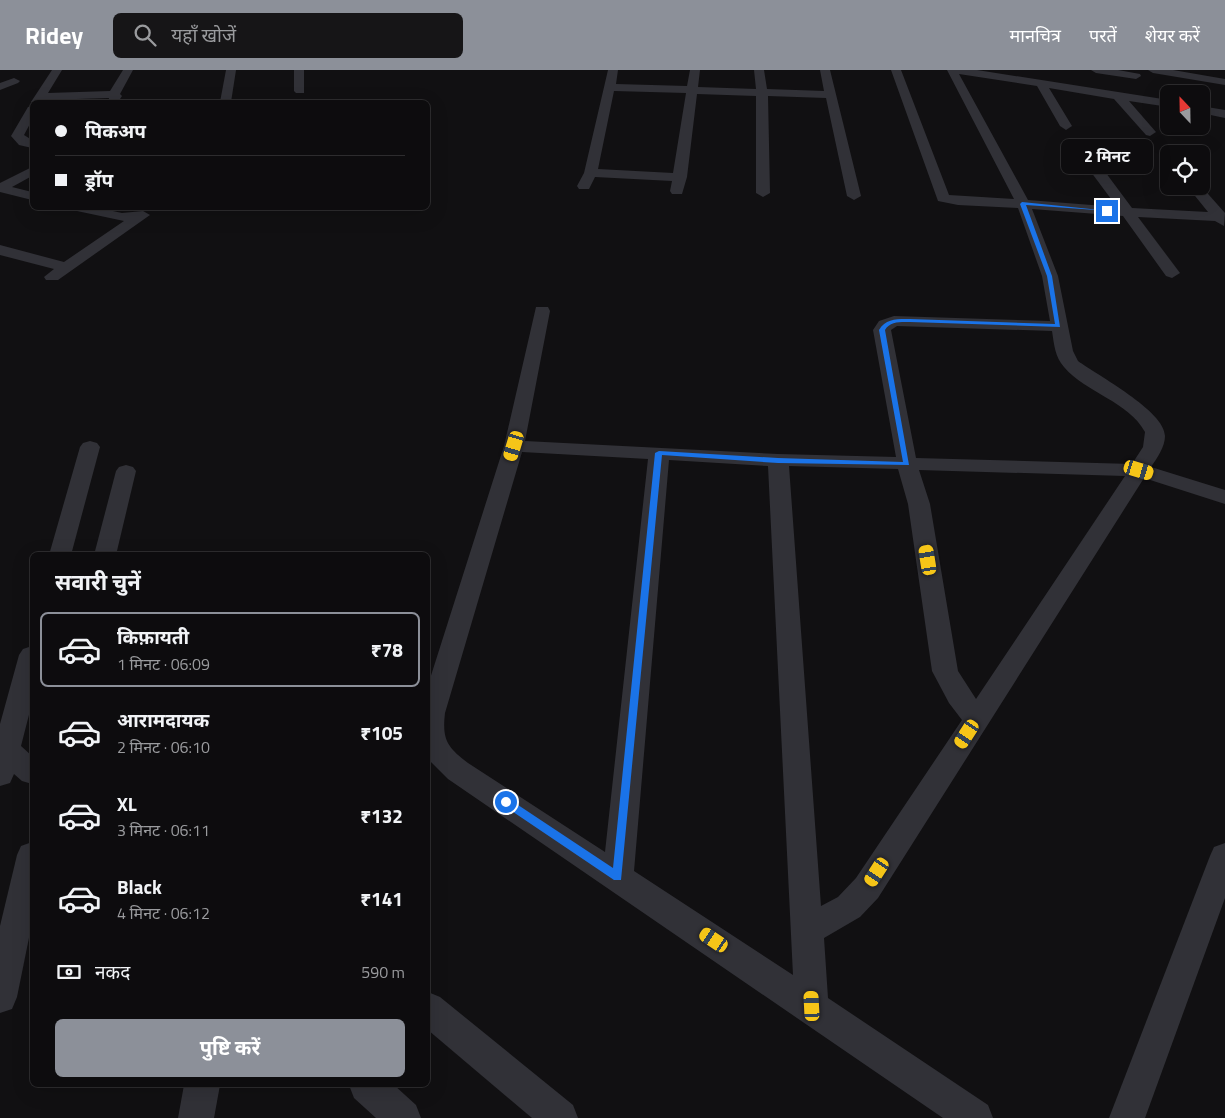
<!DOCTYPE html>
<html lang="hi">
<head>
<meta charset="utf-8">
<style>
  body { margin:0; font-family:"Titillium Web","Noto Sans Devanagari",sans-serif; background:#161517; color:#f1f3f6; height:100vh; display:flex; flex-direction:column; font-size:19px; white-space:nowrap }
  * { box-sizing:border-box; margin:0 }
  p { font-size:16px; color:#9a9b9e }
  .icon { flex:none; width:28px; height:28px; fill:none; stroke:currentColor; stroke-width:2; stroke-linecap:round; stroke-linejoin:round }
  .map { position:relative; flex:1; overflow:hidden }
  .details { position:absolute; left:30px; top:482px; width:400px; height:535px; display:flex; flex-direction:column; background:#0d0c0e; border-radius:8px; box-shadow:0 5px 20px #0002,0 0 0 1px #2d2c2e }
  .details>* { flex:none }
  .banner { position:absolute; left:30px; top:30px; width:400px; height:110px; border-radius:8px; box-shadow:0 5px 20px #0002,0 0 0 1px #2d2c2e; display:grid; align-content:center; height:110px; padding:0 25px; background:#0d0c0e }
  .needle { width:32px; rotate:338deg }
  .controls { position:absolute; left:1160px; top:15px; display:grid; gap:10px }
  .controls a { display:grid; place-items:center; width:50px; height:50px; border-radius:8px; background:#0d0c0e; box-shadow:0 5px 20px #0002,0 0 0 1px #2d2c2e; font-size:25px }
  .end { position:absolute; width:22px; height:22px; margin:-11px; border:6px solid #1a73e8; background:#fff; box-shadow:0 0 0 2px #fff }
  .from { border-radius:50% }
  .bubble { position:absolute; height:35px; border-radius:8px; background:#0d0c0e; box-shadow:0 5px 20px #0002,0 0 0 1px #2d2c2e; font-size:16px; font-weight:700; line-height:35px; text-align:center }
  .car { position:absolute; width:15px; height:30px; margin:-15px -8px; border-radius:6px; box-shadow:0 0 4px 1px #0007; background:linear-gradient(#f5c518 24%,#345 0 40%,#f5c518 0 76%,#345 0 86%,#f5c518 0) }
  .banner b { display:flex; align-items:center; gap:18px; height:48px; font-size:19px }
  .banner b+b { border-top:1px solid #2d2c2e }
  .banner i { width:12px; height:12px; background:#f1f3f6 }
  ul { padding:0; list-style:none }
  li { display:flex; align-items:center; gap:15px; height:75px; margin:0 10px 8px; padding:0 15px; border:2px solid transparent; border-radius:8px }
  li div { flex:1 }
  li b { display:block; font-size:19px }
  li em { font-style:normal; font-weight:700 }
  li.on { border-color:#8c9099 }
  li>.icon { width:45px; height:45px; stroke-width:1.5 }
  h2 { padding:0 25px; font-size:22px; line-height:60px }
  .pay { display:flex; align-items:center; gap:12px; height:55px; padding:0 25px; font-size:19px }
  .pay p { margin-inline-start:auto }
  .primary-button { display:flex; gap:10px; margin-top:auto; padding:10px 25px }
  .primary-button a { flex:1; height:58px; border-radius:8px; background:#8c9099; color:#fff; font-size:20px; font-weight:700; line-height:58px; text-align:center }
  header { display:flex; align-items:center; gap:30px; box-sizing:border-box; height:70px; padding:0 25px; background:#8c9099; color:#fff }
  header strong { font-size:24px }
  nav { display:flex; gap:28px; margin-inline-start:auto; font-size:18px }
  .search { width:350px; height:45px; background:#161517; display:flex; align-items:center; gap:12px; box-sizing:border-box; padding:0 18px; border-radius:8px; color:#9a9b9e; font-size:19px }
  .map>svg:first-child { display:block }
</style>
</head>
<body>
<header>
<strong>Ridey</strong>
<div class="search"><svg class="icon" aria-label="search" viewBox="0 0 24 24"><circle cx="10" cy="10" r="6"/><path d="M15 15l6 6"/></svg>यहाँ खोजें</div>
<nav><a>मानचित्र</a><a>परतें</a><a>शेयर करें</a></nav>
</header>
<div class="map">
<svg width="1225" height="1048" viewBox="0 0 1225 1048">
  <rect width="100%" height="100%" fill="#111012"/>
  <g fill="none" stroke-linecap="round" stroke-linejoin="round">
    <g fill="#313137" fill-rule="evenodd">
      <path d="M52,0H62L48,23L110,21L123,0H133L120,24L122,26L118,32H108L109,28L44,30L32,34L31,32Z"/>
      <path d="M226,0H236L231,32H220Z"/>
      <path d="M294,0H304V23H296L294,21Z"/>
      <path d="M608,0H618L616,14L687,16L690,0H700L698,17L756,19L754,0H764L767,19L824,21L820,0H830L861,126L854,130L847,126L826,28L768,26L770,123L763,127L756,123V26L697,24L687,107L682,124H672L670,121L672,111L595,107L589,119H579L577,116L584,103ZM614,21L686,23L673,103L598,99Z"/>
      <path d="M891,0H901L949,125L1014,129L947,0H977L1169,30V37L1129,31L1156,62L1150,66L1146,65L1114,29L1049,18L1072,56L1066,60L1060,56L1037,16L959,4L1028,130L1117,137L1088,98L1095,94L1100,95L1132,138L1208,142L1187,116H1201L1225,143L1224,156L1215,151L1138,147L1180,203L1172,208L1166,206L1123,146L1032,139L1058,206L1073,281L1078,291C1097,305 1165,341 1165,366C1165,377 1157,388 1151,397L1225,420V434L1144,408L878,828L860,847L824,868L828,928L988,1035L993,1048H943L448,709L428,689V615L504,376L536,237H548L550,241L525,371L778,384L896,387L873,260L879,251L894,246L1050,251L1042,206L1018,138L958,135L938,131ZM897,256L1052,261C1054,274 1055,287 1064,297C1086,323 1128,331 1145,362L1143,377L1132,394L916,388L891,260ZM522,382L648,389L605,782L468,693C447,677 442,670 445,643ZM669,390L768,396L793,905L634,801ZM789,396L898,399L908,434L932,601L949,633L962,650L856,808L838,827L821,836ZM919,400L1125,406L976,629L958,601L930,434Z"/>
      <path d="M1091,0H1118L1140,4L1141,6L1136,9L1096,3Z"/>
      <path d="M1148,0H1173L1225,9V15L1153,3Z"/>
      <path d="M14,8L20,11L18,13L0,20V13Z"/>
      <path d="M32,36V50L24,65L32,70V78L19,75L11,66L28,37Z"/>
      <path d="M1201,36L1225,40V48L1201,43Z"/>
      <path d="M32,97V106L12,117L32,122V130L0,122V113Z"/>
      <path d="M75,138H99L122,143L143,141L150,145L58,210H46L44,207L54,199L0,185V175L64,192L124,151L77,141Z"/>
      <path d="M90,371L97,373L100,377L71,485H49L80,377L83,373Z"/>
      <path d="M126,395L133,397L136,401L116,485H94L116,401L119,397Z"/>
      <path d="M32,576V633L21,676L32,686V714L22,711L14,704L10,713L0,716V654L19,585L23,579Z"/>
      <path d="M32,772V853L17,927L12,939L0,943V856L17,785L21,776Z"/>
      <path d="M1225,773V828L1145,1048H1109L1210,786L1214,777Z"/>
      <path d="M428,922L440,927L573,1035L578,1048H532L428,960Z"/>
      <path d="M184,1015H220L214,1048H178Z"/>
      <path d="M349,1015H394L416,1035L421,1048H376L354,1028Z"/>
    </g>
  </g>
  <path fill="#1a73e8" d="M1022,132L1110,141L1026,135L1052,206L1060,257L910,252C901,252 890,251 885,260L909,395L778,393L662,385L621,810H614L503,735V729H509L613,798L655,383L659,381L778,388L903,392L879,260C886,248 898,249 910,249L1055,254L1047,206L1020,134Z"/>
</svg>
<div class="controls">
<a><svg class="needle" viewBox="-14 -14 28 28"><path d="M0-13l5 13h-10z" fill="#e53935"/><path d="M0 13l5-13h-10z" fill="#9a9b9e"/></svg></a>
<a><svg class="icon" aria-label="locate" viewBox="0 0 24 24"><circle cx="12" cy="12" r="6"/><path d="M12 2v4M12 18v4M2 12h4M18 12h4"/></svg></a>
</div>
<i class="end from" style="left:506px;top:732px"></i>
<i class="end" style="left:1107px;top:141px"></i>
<div class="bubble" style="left:1061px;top:69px;width:92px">2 मिनट</div>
<i class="car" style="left:514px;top:376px;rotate:197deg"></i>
<i class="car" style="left:1139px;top:400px;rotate:107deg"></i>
<i class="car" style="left:928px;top:490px;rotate:351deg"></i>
<i class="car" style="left:967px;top:664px;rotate:213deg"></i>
<i class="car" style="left:877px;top:802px;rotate:213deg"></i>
<i class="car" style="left:714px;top:870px;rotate:304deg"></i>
<i class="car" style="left:812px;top:936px;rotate:357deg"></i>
<div class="banner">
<b><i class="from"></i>पिकअप</b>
<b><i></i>ड्रॉप</b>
</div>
<section class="details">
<h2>सवारी चुनें</h2>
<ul>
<li class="on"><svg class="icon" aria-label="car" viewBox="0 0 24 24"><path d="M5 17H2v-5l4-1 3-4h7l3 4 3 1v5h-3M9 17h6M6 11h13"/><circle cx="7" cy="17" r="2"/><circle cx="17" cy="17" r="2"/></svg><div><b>किफ़ायती</b><p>1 मिनट · 06:09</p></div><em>₹78</em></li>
<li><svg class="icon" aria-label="car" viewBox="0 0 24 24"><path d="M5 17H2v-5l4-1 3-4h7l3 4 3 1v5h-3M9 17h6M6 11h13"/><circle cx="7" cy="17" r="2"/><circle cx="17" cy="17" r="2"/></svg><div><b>आरामदायक</b><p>2 मिनट · 06:10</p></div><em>₹105</em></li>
<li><svg class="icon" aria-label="car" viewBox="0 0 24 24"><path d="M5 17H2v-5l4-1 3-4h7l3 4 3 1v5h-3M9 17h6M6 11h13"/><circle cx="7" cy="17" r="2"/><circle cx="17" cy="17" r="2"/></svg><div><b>XL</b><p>3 मिनट · 06:11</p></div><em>₹132</em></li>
<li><svg class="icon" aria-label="car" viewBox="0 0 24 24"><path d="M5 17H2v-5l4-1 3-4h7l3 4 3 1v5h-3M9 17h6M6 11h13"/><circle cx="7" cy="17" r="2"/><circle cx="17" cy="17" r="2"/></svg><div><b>Black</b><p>4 मिनट · 06:12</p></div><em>₹141</em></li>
</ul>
<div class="pay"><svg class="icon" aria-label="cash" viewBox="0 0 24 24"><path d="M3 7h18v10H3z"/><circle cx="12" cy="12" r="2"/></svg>नकद<p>590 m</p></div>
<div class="primary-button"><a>पुष्टि करें</a></div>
</section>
</div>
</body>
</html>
